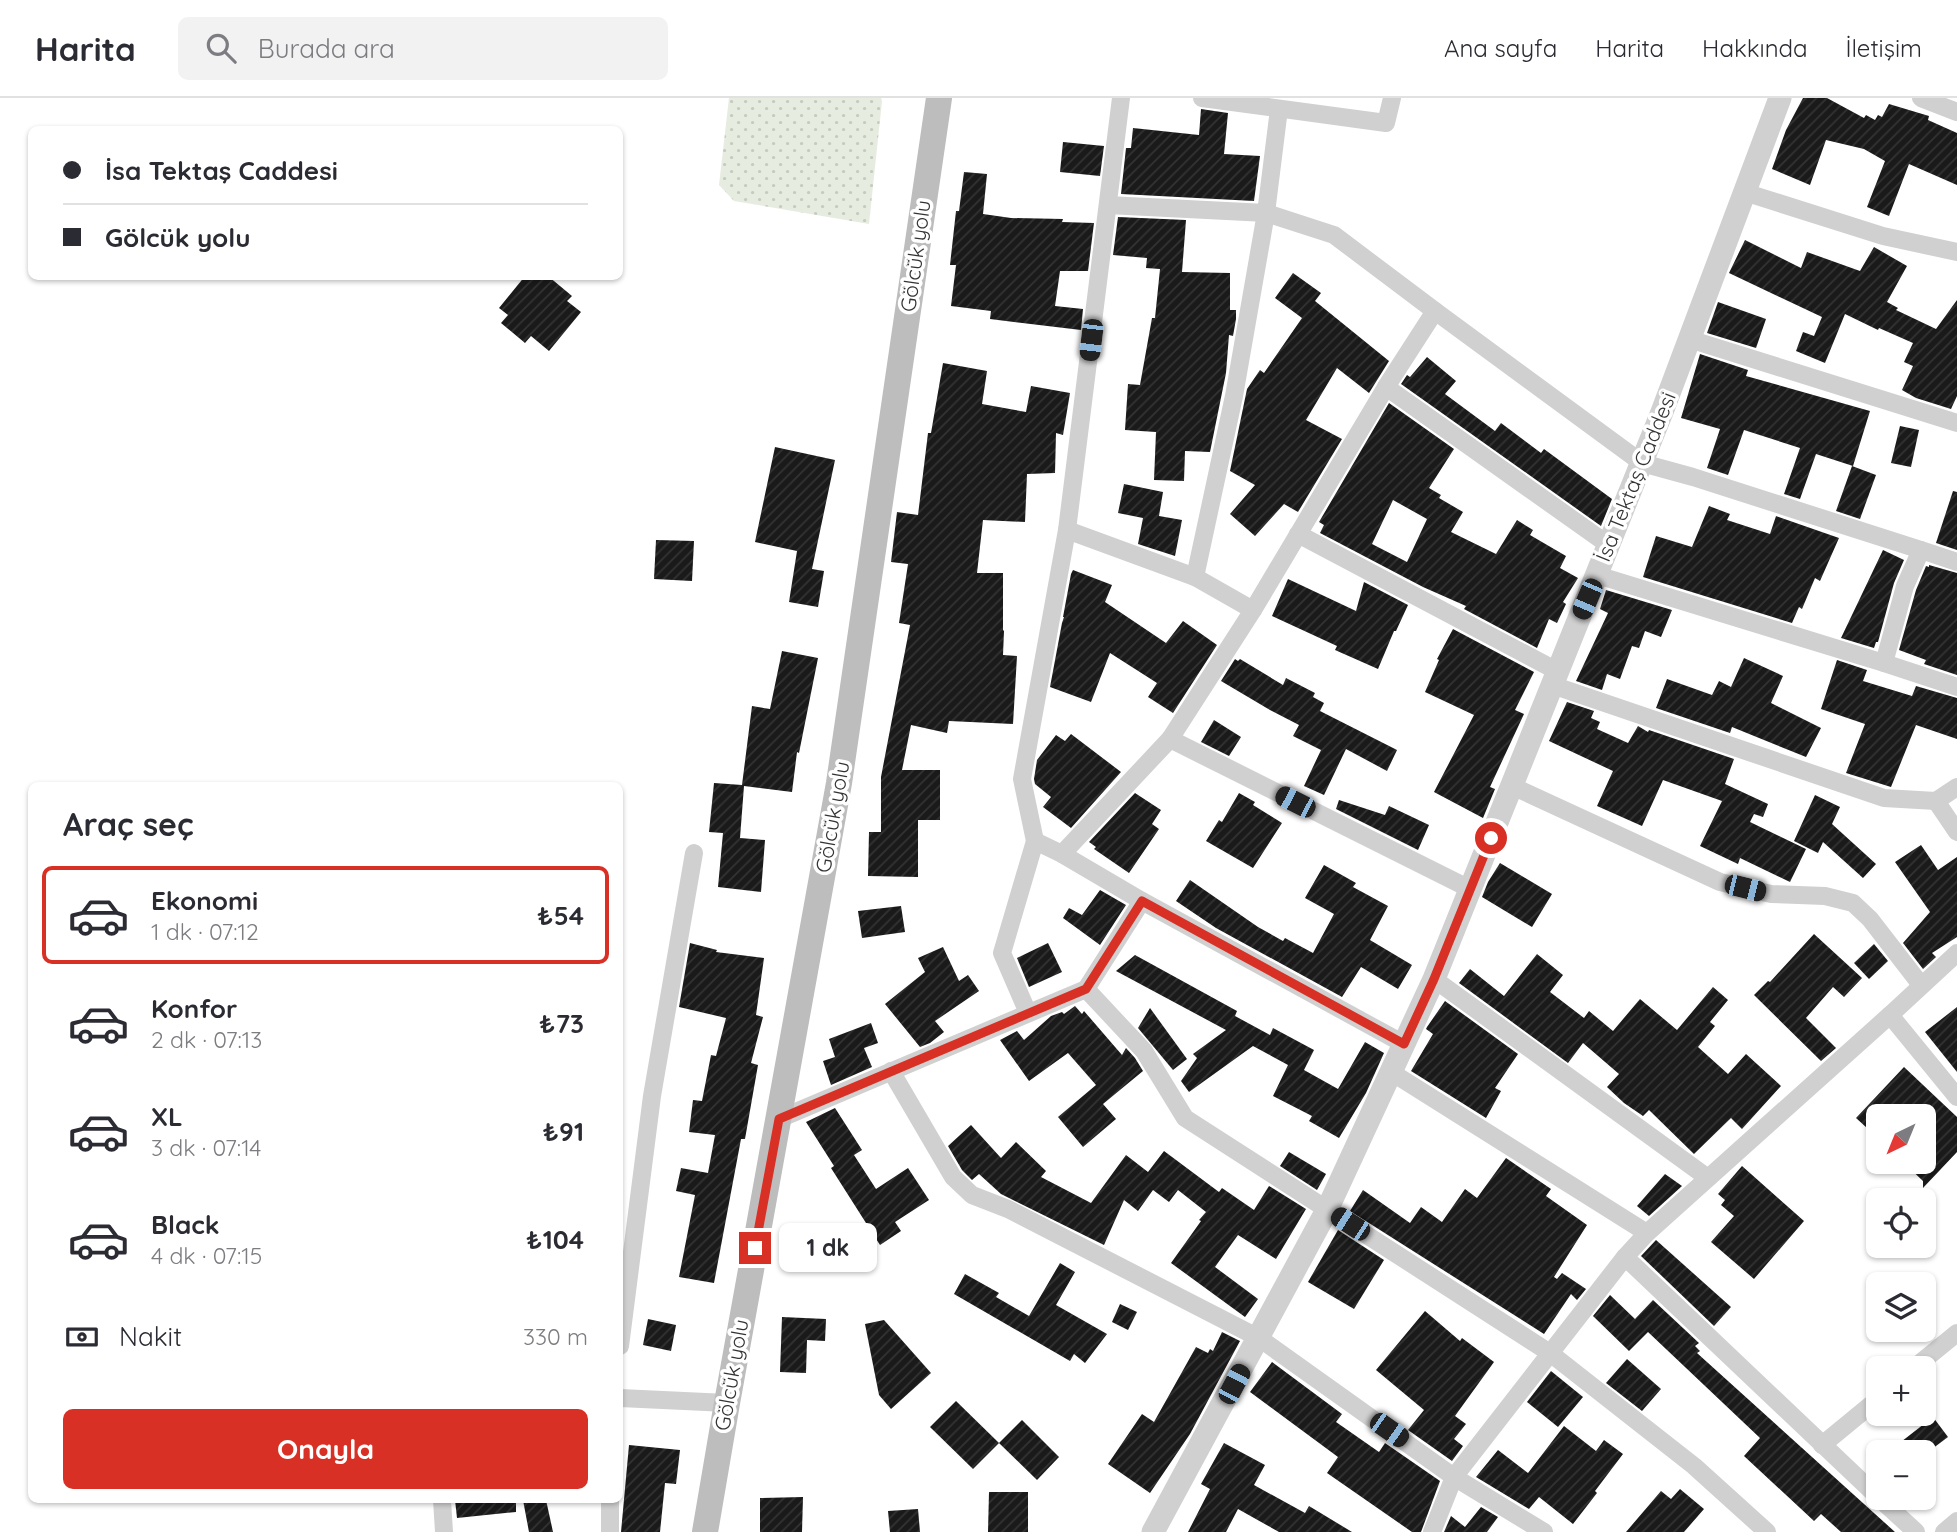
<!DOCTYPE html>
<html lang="tr">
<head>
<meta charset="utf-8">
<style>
  body { margin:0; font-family:Quicksand,sans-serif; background:#f2f2f3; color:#2b2b33; height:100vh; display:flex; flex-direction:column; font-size:26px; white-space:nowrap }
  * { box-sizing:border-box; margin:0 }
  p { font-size:23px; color:#7c7c81 }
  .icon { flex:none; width:38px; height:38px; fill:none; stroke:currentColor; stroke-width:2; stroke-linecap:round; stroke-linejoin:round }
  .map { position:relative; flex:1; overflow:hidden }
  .panel { position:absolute; left:28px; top:684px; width:595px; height:721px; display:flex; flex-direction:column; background:#fff; border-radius:10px; box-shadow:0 2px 5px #0004 }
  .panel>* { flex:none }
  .guide { position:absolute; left:28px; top:28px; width:595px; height:154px; border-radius:10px; box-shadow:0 2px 5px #0004; display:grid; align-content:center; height:154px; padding:0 35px; background:#fff }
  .needle { width:46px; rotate:223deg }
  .controls { position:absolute; left:1866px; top:1006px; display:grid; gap:14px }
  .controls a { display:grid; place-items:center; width:70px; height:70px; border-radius:10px; background:#fff; box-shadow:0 2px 5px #0004; font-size:35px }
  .end { position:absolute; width:32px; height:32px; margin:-16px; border:9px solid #d93025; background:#fff; box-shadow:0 0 0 4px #fff }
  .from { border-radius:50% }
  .bubble { position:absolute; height:49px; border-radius:10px; background:#fff; box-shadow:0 2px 5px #0004; font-size:23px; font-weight:800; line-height:49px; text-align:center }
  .car { position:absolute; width:21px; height:42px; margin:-21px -10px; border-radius:9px; box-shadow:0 0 5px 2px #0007; background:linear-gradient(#222 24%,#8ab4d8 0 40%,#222 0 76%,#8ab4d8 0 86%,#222 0) }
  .guide b { display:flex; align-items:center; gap:24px; height:66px; font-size:26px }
  .guide b+b { border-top:2px solid #e1e1e2 }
  .guide i { width:18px; height:18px; background:#2b2b33 }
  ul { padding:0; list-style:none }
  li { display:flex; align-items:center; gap:21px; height:98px; margin:0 14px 10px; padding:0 21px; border:4px solid transparent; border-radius:10px }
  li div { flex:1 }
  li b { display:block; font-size:26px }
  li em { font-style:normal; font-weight:800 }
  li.current { border-color:#d93025 }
  li>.icon { width:63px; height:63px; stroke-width:1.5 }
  h2 { padding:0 35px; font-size:32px; line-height:84px }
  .pay { display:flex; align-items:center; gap:18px; height:77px; padding:0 35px; font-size:26px }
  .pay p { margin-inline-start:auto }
  .primary-button { display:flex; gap:14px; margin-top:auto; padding:14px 35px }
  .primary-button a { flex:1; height:80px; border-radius:10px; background:#d93025; color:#fff; font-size:28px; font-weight:800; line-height:80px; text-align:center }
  header { display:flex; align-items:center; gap:42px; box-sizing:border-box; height:98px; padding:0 35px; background:#fff; border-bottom:2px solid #e1e1e2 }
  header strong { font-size:33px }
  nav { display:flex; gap:38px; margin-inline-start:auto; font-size:24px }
  .search { width:490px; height:63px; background:#f2f2f3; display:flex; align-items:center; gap:18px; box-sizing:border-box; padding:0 24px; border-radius:10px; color:#7c7c81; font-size:26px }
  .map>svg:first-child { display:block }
</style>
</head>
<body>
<header>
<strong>Harita</strong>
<div class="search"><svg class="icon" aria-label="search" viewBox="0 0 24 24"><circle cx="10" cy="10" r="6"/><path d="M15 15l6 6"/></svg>Burada ara</div>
<nav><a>Ana sayfa</a><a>Harita</a><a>Hakkında</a><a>İletişim</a></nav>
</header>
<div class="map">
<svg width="1957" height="1434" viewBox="0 0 1957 1434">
  <defs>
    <pattern id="grass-dots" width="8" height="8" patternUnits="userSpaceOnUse" patternTransform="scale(1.75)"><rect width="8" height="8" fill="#e6ecdf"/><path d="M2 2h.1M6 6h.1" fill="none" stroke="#c6cbc0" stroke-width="1.8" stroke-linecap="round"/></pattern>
    <pattern id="building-hatch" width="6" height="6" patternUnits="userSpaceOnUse" patternTransform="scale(1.75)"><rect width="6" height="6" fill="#1a1a1a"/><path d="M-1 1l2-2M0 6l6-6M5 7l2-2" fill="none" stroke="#333"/></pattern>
  </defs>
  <rect width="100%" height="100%" fill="#fff"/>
  <path fill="url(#grass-dots)" d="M729,0H881L882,3L869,126L734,103L719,87Z"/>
  <g fill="url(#building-hatch)" fill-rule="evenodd">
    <path d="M1803,0H1827L1864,20L1866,17L1875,22L1878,17L1882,19L1889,6L1929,18L1928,22L1957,35V87L1909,66L1889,118L1867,109L1885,63L1864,51L1826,42L1810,87L1772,71L1786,32Z"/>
    <path d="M1201,11L1228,15L1224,56L1260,58L1254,103L1121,96L1126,50H1131L1133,30L1199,37Z"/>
    <path d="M1063,44L1104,48L1100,78L1060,74Z"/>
    <path d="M964,74L987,76L983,116L1011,120L1063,121L1062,124L1094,125L1088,173H1060L1055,208L1083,211L1081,232L990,221L991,213L951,208L956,167H950L956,113H959Z"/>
    <path d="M1118,119L1186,122L1182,174L1230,175V212H1236V221L1233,238L1229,237L1226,275L1210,354L1185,353L1184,383L1154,382L1156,334L1125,332L1128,286L1140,287L1152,220H1155L1160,171L1146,170L1147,160L1113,157Z"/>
    <path d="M1745,142L1801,170L1807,154L1860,173L1874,149L1907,168L1887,204L1898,210L1896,212L1936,231L1957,202V298L1951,311L1916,300L1902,292L1913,268L1904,264L1913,245L1879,230L1878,232L1845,216L1825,265L1796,253L1803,234L1814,238L1822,219L1729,175Z"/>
    <path d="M1293,175L1321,195L1315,203L1389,263L1369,295L1337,270L1306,322L1342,341L1298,414L1284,406L1255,438L1230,416L1255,387L1230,373L1247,291L1260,272L1264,275L1302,220L1275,200Z"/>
    <path d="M525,178H548L572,198L567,203L581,214L549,253L531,238L525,245L501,225L508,217L499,210Z"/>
    <path d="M1718,204L1766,221L1756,250L1707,235Z"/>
    <path d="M1700,256L1748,272L1746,278L1870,313L1853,368L1816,356L1800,401L1784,396L1800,350L1744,332L1728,377L1707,370L1720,331L1681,320Z"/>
    <path d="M1427,259L1456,283L1445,296L1495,333L1501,325L1541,355L1544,351L1612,401L1601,428L1401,286L1407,277L1410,279Z"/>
    <path d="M943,265L987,273L982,306L1026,314L1031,288L1070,295L1063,337L1056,335L1055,375L1027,376L1025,424L983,422L977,475H1003V532L1004,533L1003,557L1017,558L1013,626L949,623L947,635L911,627L902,672H940V722H918V779L868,778L869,734H881V679L910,527L899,525L908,466L891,464L897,414L918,417L928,335H931Z"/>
    <path d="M1389,305L1454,351L1429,390L1441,397L1439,400L1463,414L1451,434L1496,456L1517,422L1533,432L1530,437L1566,458L1560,470L1578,480L1563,504L1566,506L1557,525L1549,521L1537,550L1464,511L1466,508L1423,489L1320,435L1324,427L1319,424ZM1393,402L1427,421L1407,464L1372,446Z"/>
    <path d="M1900,328L1919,332L1911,369L1891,365Z"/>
    <path d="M775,349L835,362L812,471L824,473L818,509L789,504L797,453L755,444Z"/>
    <path d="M1852,368L1876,377L1860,421L1836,413Z"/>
    <path d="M1124,386L1163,394L1159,418L1182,422L1175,458L1138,446L1143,420L1118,415Z"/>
    <path d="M1953,393L1957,394V452L1936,445Z"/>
    <path d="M1709,408L1730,416L1727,422L1770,436L1776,418L1839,440L1820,483L1815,480L1802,511L1799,509L1792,525L1643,479L1656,438L1692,449Z"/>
    <path d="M656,442L694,443L692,483L654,481Z"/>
    <path d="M1883,452L1904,462L1894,485L1878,544H1876L1874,550L1841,540Z"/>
    <path d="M1929,467L1957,475V577L1924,566L1926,562L1899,552L1916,492L1926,468L1929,469Z"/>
    <path d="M1073,472L1112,487L1105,504L1166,545L1183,523L1217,547L1173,615L1148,599L1157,585L1110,555L1091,604L1050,589L1062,525L1064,519H1063L1071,476Z"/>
    <path d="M1288,481L1356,513L1364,484L1408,507L1396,533H1394L1378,571L1335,552L1337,548L1272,518Z"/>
    <path d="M1606,492L1672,512L1661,539L1645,533L1639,550L1632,548L1620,581L1607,576L1602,592L1576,583L1608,515L1600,511Z"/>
    <path d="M1453,531L1534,574L1515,612L1524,616L1490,689L1495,691L1483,720L1434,694L1474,617L1425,594L1439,562L1437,561Z"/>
    <path d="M782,553L818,560L799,655L797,654L792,694L744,688L740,740L765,742L761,794L718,789L723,735L709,734L714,685L742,687L752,608L770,611Z"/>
    <path d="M1744,560L1783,578L1771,605L1821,630L1806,659L1732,629L1730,635L1656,610L1667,581L1712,597L1719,583L1731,589Z"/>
    <path d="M1235,561L1238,563L1240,561L1283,587L1286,580L1315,595L1313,599L1324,605L1320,613L1397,652L1387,673L1346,651L1324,697L1304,688L1321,652L1293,638L1299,627L1270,612L1221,583Z"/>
    <path d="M1837,562L1867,572L1863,583L1912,598L1916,588L1957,600V641L1916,627L1891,689L1846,675L1865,626L1821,611Z"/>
    <path d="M1567,604L1594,613L1591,620L1600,624L1597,631L1628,645L1638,628L1648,634L1649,632L1734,661L1725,686L1768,706L1763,719L1754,716L1750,724L1806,751L1790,784L1740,760L1738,766L1700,748L1722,703L1663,682L1642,728L1597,708L1613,673L1549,643Z"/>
    <path d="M1214,622L1241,639L1229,658L1201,644Z"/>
    <path d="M1071,636L1121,674L1071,730L1043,709L1051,699L1035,686L1034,681L1037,662L1056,637L1065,643Z"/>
    <path d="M1135,695L1161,712L1152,726L1159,731L1129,775L1094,751L1096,749L1089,744Z"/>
    <path d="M1239,695L1255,704L1253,707L1282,725L1253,770L1206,743L1219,722L1222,724Z"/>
    <path d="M1815,697L1840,709L1832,726L1876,766L1863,780L1823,744L1818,755L1794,743Z"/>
    <path d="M1339,702L1385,717L1389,708L1429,727L1418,752L1336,711Z"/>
    <path d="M1921,747L1938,772L1957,759V839L1932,855L1936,859L1923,871L1903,845L1930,814L1895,764Z"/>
    <path d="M1500,765L1552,796L1532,829L1482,799L1488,784Z"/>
    <path d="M1324,767L1356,785L1353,789L1388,808L1370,842L1412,867L1398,891L1361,869L1342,899L1216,830L1176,803L1190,782L1258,829L1283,843L1285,840L1313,855L1334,816L1305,800Z"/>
    <path d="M1100,792L1126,807L1100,847L1063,820L1069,810L1082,817Z"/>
    <path d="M901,808L905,834L862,840L858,813Z"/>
    <path d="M1814,836L1862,880L1844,899L1833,889L1806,920L1836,950L1821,963L1754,897L1768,883L1770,884Z"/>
    <path d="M690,845L717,852L716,854L764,860L756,917L763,919L751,965L758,967L745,1041H741L714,1185L679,1179L695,1097L676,1093L681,1070L708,1075L715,1037L689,1034L693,1002L702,1003L711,957L716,958L726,920L679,909Z"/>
    <path d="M1048,845L1062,874L1029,889L1017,860Z"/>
    <path d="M1874,846L1888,863L1869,881L1854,865Z"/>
    <path d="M943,849L959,883L968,877L979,893L935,923L944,934L930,945L920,949L885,906L925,874L918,860Z"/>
    <path d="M1537,856L1563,877L1550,894L1584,920L1589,913L1613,933L1640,901L1677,932L1713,889L1728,902L1710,924L1715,928L1698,949L1728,976L1746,956L1781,988L1742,1031L1731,1020L1694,1056L1649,1012L1643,1018L1624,1005L1607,989L1619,976L1583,945L1568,965L1459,885L1470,871L1504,898Z"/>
    <path d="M1135,857L1237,913L1235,918L1270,937L1273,930L1314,952L1304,972L1338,991L1365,944L1384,955L1366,995L1339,1040L1309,1023L1312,1018L1273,998L1288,967L1253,948L1189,994L1181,983L1197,960L1193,956L1226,932L1116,873Z"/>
    <path d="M1445,903L1518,956L1495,990L1501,993L1486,1020L1411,973L1433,936L1426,931L1427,929Z"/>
    <path d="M1075,908L1082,916L1084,913L1122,957L1126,950L1135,960L1143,973L1103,1006L1116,1021L1083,1049L1058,1019L1096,987L1068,955L1029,983L1000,942L1017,933L1024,942L1051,918L1062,914L1064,916Z"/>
    <path d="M1957,909V974L1925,934Z"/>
    <path d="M1150,910L1187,961L1173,972L1138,930Z"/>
    <path d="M871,925L878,945L864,950L872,969L831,987L823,963L835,959L829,941Z"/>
    <path d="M1904,969L1957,1019V1054L1923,1090V1083L1903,1064H1923V1018H1878V1040L1856,1020Z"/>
    <path d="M835,1010L862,1052L854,1057L876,1091L908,1070L929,1102L895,1124L901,1133L880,1147L831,1070L834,1068L806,1024Z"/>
    <path d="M971,1027L1001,1060L1016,1044L1046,1073L1041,1079L1091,1105L1126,1057L1148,1074L1164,1053L1219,1094L1222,1090L1254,1112L1269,1088L1306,1111L1276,1161L1238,1137L1215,1169L1258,1201L1245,1219L1171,1165L1201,1123L1199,1122L1206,1114L1178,1092L1169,1104L1153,1092L1138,1113L1124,1102L1104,1147L1001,1096L979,1076L972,1082L962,1072L948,1048Z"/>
    <path d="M1289,1054L1326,1076L1317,1092L1280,1068Z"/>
    <path d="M1506,1060L1551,1091L1546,1098L1587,1127L1554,1179L1557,1181L1562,1175L1586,1191L1577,1202L1571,1196L1544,1236L1350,1113L1363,1092L1410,1125L1421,1109L1442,1124L1465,1091L1477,1100Z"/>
    <path d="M1742,1068L1804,1123L1754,1181L1711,1144L1734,1118L1721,1107L1725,1102L1718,1096Z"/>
    <path d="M1665,1076L1682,1088L1649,1118L1637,1108Z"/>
    <path d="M1338,1132L1384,1162L1354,1211L1308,1184Z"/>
    <path d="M1656,1142L1731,1209L1714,1228L1641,1158Z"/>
    <path d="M1060,1165L1075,1174L1056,1207L1107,1236L1085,1265L1074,1256L1070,1263L954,1196L965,1176L999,1195L996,1199L1029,1218Z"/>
    <path d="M1610,1197L1635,1221L1653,1202L1699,1245L1695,1248L1700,1253L1697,1255L1895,1434H1841L1821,1416L1814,1423L1744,1358L1760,1340L1648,1234L1629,1253L1593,1218Z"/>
    <path d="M1120,1206L1137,1214L1128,1232L1112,1224Z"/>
    <path d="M1425,1213L1460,1243L1462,1240L1494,1264L1455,1318L1466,1326L1454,1341L1463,1348L1452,1363L1408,1332L1424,1312L1376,1272Z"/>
    <path d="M782,1219L826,1221L825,1243L807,1242L806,1275L780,1274Z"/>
    <path d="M648,1221L676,1227L671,1253L643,1247Z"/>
    <path d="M884,1222L931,1275L891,1311L879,1297L865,1226Z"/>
    <path d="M1222,1234L1240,1243L1190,1336L1150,1395L1108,1366L1142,1316L1154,1324L1196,1249L1208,1255L1210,1251L1213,1253Z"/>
    <path d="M1627,1261L1661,1291L1642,1313L1606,1285Z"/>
    <path d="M1272,1264L1342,1316L1336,1324L1379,1354L1385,1345L1440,1383L1421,1434H1412L1327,1375L1338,1359L1250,1294Z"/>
    <path d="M1551,1273L1583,1299L1558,1329L1527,1304Z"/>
    <path d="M956,1303L999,1345L973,1371L930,1329Z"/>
    <path d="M1933,1319L1948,1339L1928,1354H1888Z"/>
    <path d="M1022,1322L1059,1359L1037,1382L999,1345Z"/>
    <path d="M1564,1328L1596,1353L1604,1342L1623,1356L1595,1393L1597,1395L1573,1426L1539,1399L1529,1411L1476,1379L1498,1352L1528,1375Z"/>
    <path d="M1224,1345L1265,1367L1254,1387L1305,1415L1309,1408L1352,1434H1279L1238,1411L1226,1434H1188L1210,1391L1201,1386Z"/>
    <path d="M629,1347L680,1352L676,1386L665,1385L660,1434H621Z"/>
    <path d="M1680,1391L1704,1411L1684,1434H1626L1661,1393L1671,1401Z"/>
    <path d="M989,1394H1028V1434H988Z"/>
    <path d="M803,1399L802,1434H760V1400Z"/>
    <path d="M455,1402H516V1414L457,1420Z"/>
    <path d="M523,1402H546L553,1434H529Z"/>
    <path d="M1481,1409L1498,1419L1487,1434H1444L1451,1418L1465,1429Z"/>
    <path d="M918,1411L920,1434H890L888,1413Z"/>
  </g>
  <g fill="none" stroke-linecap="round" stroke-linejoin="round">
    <g stroke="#d0d0d0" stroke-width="18">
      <path d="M1202,0L1386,25L1392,0"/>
      <path d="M1921,0L1957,14"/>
      <path d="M1744,94L1883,138L1957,154"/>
      <path d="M1108,107L1266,115L1279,11"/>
      <path d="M1689,241L1957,325"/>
      <path d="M1386,289L1435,213L1642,365L1693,379L1921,452L1905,488L1884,565L1957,589"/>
      <path d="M1067,432L1121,0"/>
      <path d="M1298,436L1557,573"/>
      <path d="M1921,452L1957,464"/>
      <path d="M1597,477L1884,565"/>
      <path d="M1195,479L1234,298L1266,115L1334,137L1435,213"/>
      <path d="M1253,512L1386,289L1610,448"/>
      <path d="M1552,587L1884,700L1936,703L1957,689"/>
      <path d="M1170,641L1470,791"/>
      <path d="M1512,688L1720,784L1771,796L1825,798L1853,805L1870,821L1921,887"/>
      <path d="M1936,703L1957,734"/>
      <path d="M1035,743L1022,681L1067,432L1195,479L1253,512L1170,641L1062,756"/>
      <path d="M1434,881L1708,1080"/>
      <path d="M1028,915L1002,855L1035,743L1062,756L1142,803"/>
      <path d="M1890,917L1957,855"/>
      <path d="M1404,946L1142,803L1086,891L1144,953L1185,1020L1550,1255L1694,1368L1767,1434"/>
      <path d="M891,973L953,1079L972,1097L1008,1111L1259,1240L1454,1379L1544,1434"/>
      <path d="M1391,974L1647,1135"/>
      <path d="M779,1021L1086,891"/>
      <path d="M1625,1159L1878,1399"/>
      <path d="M620,1248L652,998L694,755"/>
      <path d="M1914,1270L1957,1235"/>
      <path d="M620,1300L727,1305"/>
      <path d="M1822,1347L1878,1301"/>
      <path d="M1879,1400L1916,1434"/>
      <path d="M442,1402L444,1434"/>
      <path d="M610,1434V1402"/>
      <path d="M1432,1434L1454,1379L1625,1159L1647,1135L1890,917L1957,999"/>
      <path d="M1944,1434L1957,1423"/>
    </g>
    <path stroke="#d0d0d0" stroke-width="23" d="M1153,1434L1327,1112L1434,881L1662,314L1780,0"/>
    <path stroke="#bdbdbd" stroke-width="26" d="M705,1434L727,1305L839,685L939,0"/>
  </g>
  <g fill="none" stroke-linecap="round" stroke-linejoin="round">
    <path stroke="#d93025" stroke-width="9" d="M755,1150L779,1021L1086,891L1142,803L1404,946L1434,881L1491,740"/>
  </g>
  <g text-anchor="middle" stroke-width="7" stroke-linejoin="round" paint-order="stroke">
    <g font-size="21" fill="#333" stroke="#fff">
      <text transform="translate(916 158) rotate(-82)" y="7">Gölcük yolu</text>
      <text transform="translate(1636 379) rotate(-68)" y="7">İsa Tektaş Caddesi</text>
      <text transform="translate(833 719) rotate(-80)" y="7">Gölcük yolu</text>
      <text transform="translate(732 1277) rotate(-80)" y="7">Gölcük yolu</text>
    </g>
  </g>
</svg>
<div class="controls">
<a><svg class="needle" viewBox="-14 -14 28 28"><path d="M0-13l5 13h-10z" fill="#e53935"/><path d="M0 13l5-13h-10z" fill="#7c7c81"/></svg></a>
<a><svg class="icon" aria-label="locate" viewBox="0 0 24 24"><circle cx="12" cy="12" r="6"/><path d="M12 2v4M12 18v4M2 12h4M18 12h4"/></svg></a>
<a><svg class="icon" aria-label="layers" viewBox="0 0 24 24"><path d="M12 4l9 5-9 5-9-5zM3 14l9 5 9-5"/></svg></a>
<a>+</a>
<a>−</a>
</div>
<i class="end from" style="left:1491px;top:740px"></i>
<i class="end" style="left:755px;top:1150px"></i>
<div class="bubble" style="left:779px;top:1125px;width:98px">1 dk</div>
<i class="car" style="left:1091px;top:242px;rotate:187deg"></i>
<i class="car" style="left:1587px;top:501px;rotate:203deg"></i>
<i class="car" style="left:1295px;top:704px;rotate:297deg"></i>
<i class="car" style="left:1745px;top:790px;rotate:104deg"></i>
<i class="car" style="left:1350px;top:1126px;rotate:303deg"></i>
<i class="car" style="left:1234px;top:1286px;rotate:28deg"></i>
<i class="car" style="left:1389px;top:1332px;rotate:125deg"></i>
<div class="guide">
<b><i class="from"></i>İsa Tektaş Caddesi</b>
<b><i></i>Gölcük yolu</b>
</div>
<section class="panel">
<h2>Araç seç</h2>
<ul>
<li class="current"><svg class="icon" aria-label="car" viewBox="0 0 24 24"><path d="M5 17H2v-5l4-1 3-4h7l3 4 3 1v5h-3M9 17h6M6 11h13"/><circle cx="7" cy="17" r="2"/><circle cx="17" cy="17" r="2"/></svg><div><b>Ekonomi</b><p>1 dk · 07:12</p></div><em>₺54</em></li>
<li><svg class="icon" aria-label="car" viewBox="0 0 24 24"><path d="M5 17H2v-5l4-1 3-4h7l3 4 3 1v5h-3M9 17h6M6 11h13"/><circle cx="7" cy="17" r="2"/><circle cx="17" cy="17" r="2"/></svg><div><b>Konfor</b><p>2 dk · 07:13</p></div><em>₺73</em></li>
<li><svg class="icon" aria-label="car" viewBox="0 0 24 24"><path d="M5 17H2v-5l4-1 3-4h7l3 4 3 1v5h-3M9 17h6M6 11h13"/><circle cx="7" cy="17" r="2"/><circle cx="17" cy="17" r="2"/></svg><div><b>XL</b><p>3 dk · 07:14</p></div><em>₺91</em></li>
<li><svg class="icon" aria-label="car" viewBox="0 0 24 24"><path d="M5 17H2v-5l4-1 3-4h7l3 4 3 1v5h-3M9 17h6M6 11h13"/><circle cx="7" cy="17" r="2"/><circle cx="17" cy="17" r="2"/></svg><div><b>Black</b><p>4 dk · 07:15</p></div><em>₺104</em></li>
</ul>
<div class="pay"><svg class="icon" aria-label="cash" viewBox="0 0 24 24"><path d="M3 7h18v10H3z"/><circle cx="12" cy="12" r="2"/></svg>Nakit<p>330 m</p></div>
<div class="primary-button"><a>Onayla</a></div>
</section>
</div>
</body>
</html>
